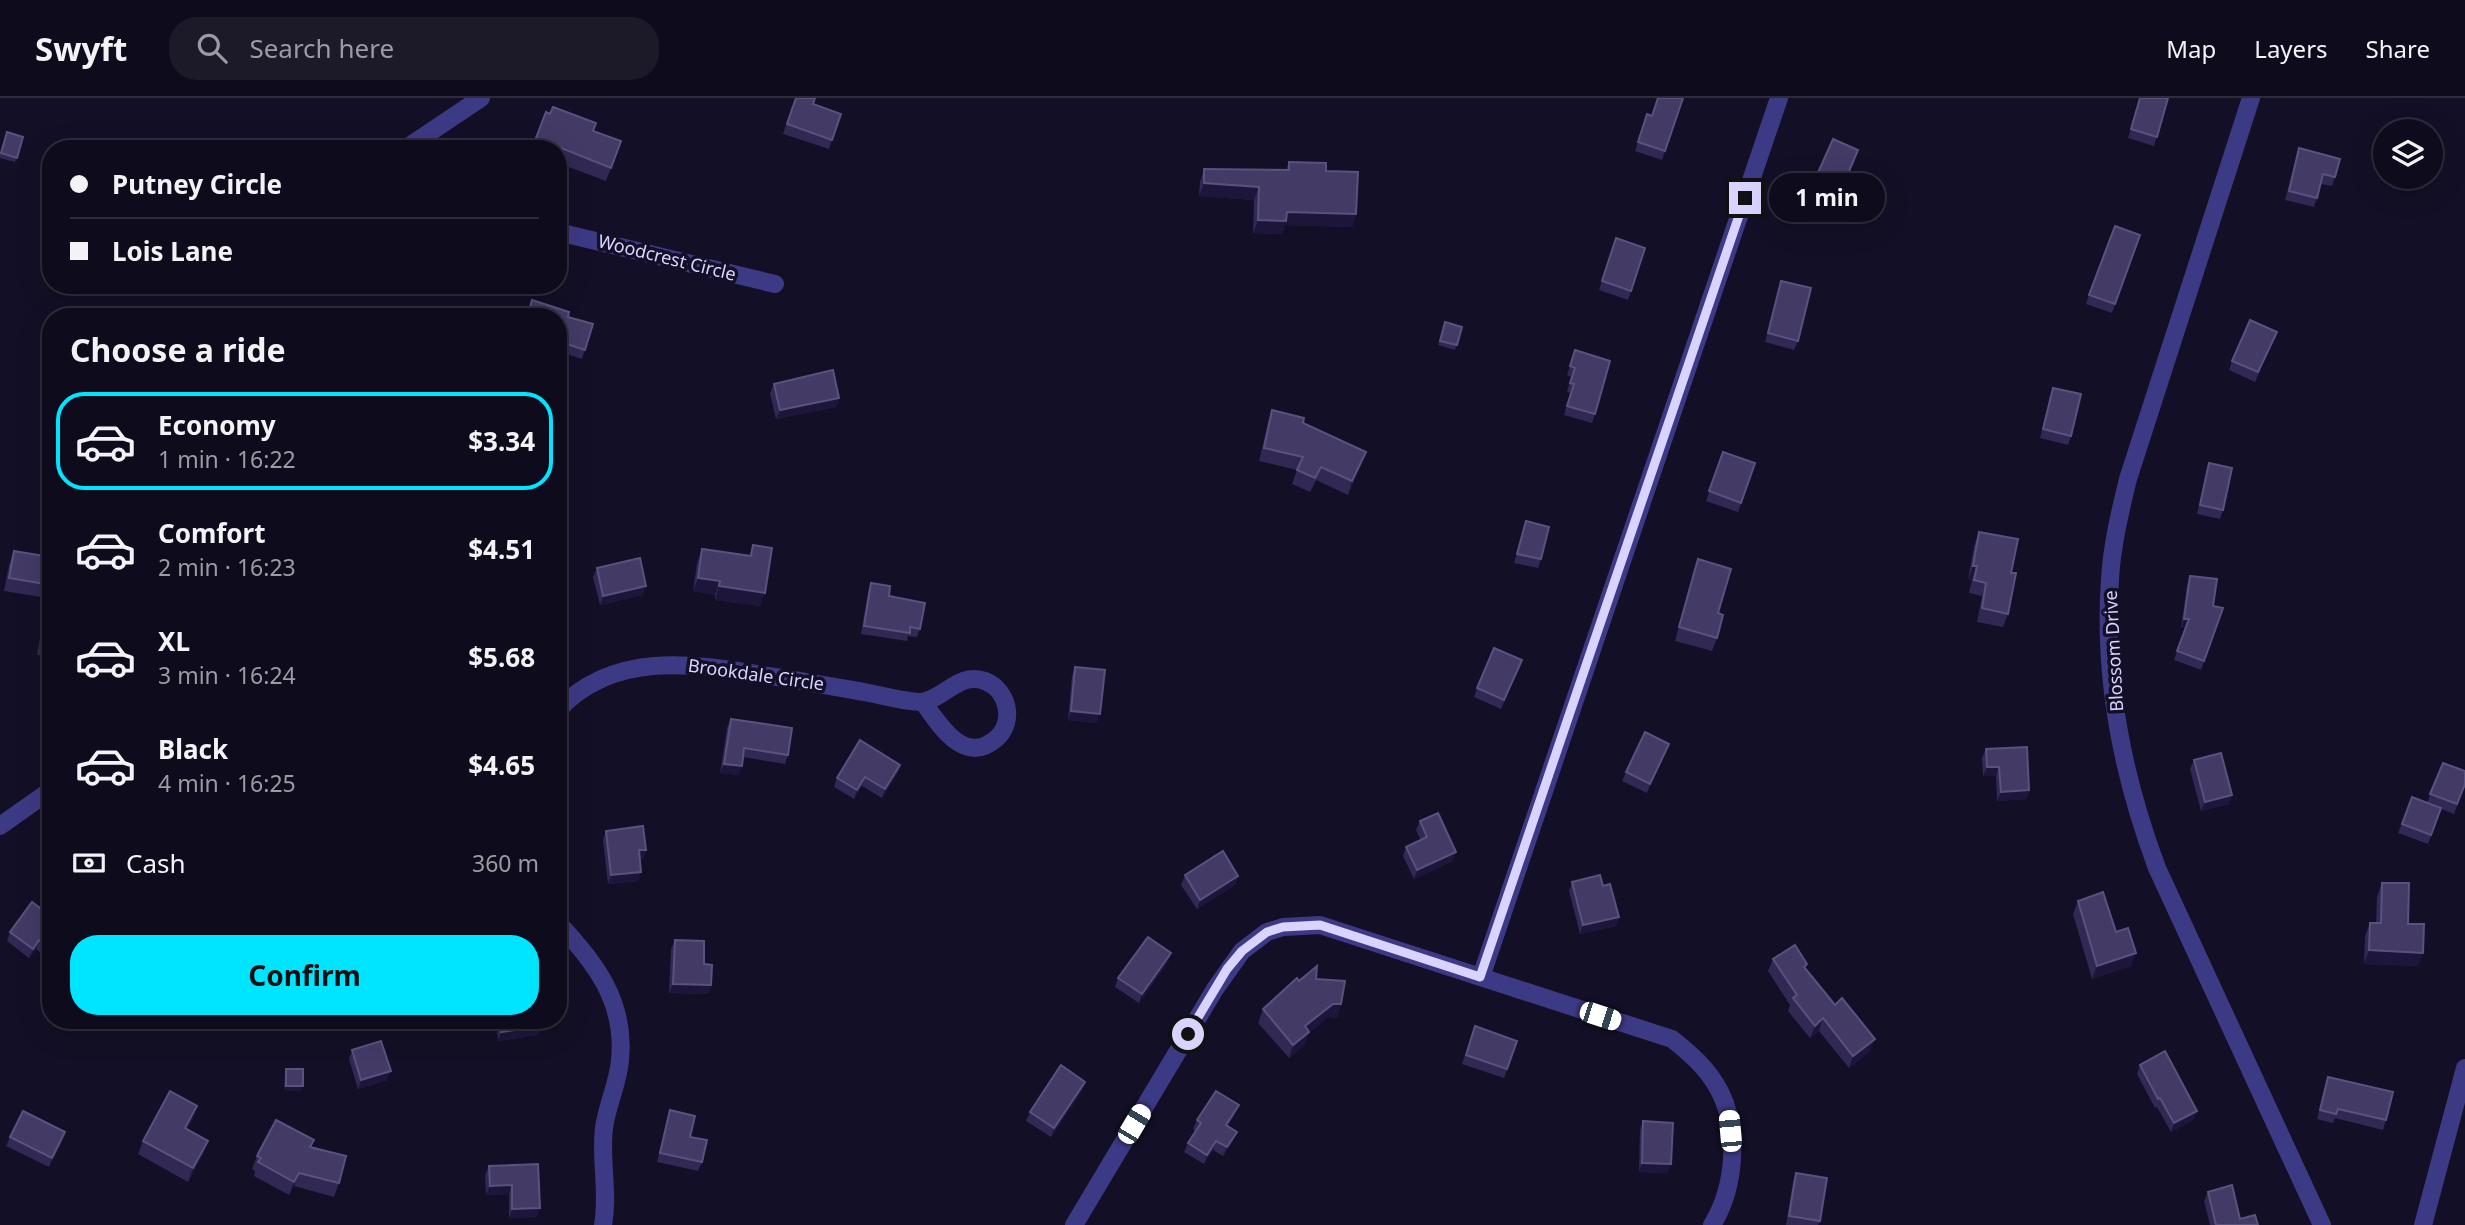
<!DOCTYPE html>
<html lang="en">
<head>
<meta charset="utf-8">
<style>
  body { margin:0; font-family:"Noto Sans",sans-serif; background:#1c1929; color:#f1f3f6; height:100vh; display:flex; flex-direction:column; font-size:26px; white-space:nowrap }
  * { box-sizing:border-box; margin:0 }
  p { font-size:23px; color:#9b9ba3 }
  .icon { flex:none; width:38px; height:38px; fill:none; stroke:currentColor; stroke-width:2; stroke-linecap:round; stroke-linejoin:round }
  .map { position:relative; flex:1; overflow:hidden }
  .panel { position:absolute; left:42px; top:210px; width:525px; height:721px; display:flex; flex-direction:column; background:#0e0b1c; border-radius:28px; box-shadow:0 7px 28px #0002,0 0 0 2px #2e2b3b }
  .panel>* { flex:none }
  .banner { position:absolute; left:42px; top:42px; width:525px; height:154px; border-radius:28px; box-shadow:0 7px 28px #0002,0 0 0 2px #2e2b3b; display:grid; align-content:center; height:154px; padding:0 28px; background:#0e0b1c }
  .fabs { position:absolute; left:2373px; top:21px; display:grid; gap:14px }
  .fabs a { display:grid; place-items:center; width:70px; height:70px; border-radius:50%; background:#0e0b1c; box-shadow:0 7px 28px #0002,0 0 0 2px #2e2b3b; font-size:35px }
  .end { position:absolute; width:32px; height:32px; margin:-16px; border:9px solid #d9d4ff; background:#111; box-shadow:0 0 0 4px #111 }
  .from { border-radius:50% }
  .bubble { position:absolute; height:49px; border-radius:24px; background:#0e0b1c; box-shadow:0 7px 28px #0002,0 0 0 2px #2e2b3b; font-size:23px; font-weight:700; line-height:49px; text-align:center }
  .car { position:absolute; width:21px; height:42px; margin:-21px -10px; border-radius:9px; box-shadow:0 0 5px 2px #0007; background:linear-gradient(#fff 24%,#345 0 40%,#fff 0 76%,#345 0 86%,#fff 0) }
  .banner b { display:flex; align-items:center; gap:24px; height:66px; font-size:26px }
  .banner b+b { border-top:2px solid #2e2b3b }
  .banner i { width:18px; height:18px; background:#f1f3f6 }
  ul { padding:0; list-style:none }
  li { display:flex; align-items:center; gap:21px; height:98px; margin:0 14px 10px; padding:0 14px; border:4px solid transparent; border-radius:28px }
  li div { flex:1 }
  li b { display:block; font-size:26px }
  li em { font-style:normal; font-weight:700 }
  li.active { border-color:#00e5ff }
  li>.icon { width:63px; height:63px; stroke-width:1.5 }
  h2 { padding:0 28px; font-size:32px; line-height:84px }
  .pay { display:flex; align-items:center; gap:18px; height:77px; padding:0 28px; font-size:26px }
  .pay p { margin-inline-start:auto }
  .cta { display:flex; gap:14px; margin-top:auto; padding:14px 28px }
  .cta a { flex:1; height:80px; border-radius:28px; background:#00e5ff; color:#111; font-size:28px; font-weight:700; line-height:80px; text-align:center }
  header { display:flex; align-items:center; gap:42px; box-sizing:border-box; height:98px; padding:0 35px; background:#0e0b1c; border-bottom:2px solid #2e2b3b }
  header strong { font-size:33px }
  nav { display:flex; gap:38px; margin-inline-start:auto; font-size:24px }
  .search { width:490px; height:63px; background:#1c1929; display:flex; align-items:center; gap:18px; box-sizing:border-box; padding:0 24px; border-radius:28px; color:#9b9ba3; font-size:26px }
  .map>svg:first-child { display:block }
</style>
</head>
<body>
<header>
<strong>Swyft</strong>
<div class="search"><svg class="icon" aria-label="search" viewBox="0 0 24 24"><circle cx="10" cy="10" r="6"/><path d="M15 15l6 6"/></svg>Search here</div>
<nav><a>Map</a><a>Layers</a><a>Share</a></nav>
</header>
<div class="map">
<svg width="2465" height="1127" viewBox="0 0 2465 1127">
  <rect width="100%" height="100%" fill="#130f26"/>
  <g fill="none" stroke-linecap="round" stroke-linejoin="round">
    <g stroke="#3d3a85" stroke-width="18">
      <path d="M2251,0L2128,381C2120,414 2112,447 2110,481C2103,580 2123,679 2157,770L2322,1127"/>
      <path d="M405,51L481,0"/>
      <path d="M558,134L775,186"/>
      <path d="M558,612C613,553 692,565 763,577C797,582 830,588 864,594C880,597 905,604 921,604C943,602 959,573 985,583C1008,592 1015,623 997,640C964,669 939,626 923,604"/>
      <path d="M0,728L51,692"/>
      <path d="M558,825C595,864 626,904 620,962C618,986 607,1007 604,1030C600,1062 609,1095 603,1127"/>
      <path d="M1481,879L1779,0"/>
      <path d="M1074,1127L1215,891L1242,853L1267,834L1283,829L1320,827L1672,941C1691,956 1708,971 1719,992C1740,1032 1735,1090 1712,1127"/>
      <path d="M2423,1127L2465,970"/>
    </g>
  </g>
  <g fill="#312854">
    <path d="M795,0L841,16L829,51L783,36Z"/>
    <path d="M1683,0L1662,62L1635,53L1647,16L1652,18Z"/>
    <path d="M2140,0H2168L2154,48L2128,40Z"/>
    <path d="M546,14L621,43L606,83L558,65V51H532Z"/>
    <path d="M7,34L23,39L15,64L0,60V56Z"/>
    <path d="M2299,50L2335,79L2332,88L2321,86L2314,109L2285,102Z"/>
    <path d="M1855,61L1831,118L1805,107L1808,97Z"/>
    <path d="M1289,64L1326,73L1356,116L1352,129L1285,127L1282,136L1253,135L1254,102L1199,98L1200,84L1204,71L1286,72Z"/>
    <path d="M2140,137L2112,215L2086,206L2089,197Z"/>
    <path d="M1616,140L1645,150L1628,202L1599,192Z"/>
    <path d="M1781,183L1798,243L1794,252L1765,244Z"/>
    <path d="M532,202L568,219L593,226L582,261L558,253V219H526Z"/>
    <path d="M1445,224L1462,229L1455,252L1438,247Z"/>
    <path d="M2277,234L2255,284L2229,272L2232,263Z"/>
    <path d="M1575,252L1595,316L1592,325L1564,317L1570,295L1567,294L1571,279L1567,277Z"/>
    <path d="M774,286L839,300L836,309L776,321L770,295Z"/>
    <path d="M2053,290L2071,338L2068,347L2040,340L2050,299Z"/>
    <path d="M1272,312L1366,354L1348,397L1316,382L1310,394L1292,386L1297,372L1259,363L1268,325Z"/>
    <path d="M1723,354L1755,365L1738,414L1706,403Z"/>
    <path d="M2209,365L2223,412L2220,421L2197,416L2206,374Z"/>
    <path d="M1526,423L1541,461L1538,470L1514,465Z"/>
    <path d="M1979,434L2011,475L2008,516L2003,529L1977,524L1982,498L1969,495L1972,482L1968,481L1974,448Z"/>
    <path d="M753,447L760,508L715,502V497L693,493L697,465L702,451L749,458Z"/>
    <path d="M14,453L51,459V559L37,557L47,500L4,493L9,467Z"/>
    <path d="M1698,461L1718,515L1717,540L1712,553L1675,543L1693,475Z"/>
    <path d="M597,470L643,497L600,507L593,479Z"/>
    <path d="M2190,478L2213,508L2223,510L2201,572L2174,562L2185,530H2181L2187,487Z"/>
    <path d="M871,485L889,498L920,531L917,539L908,538L907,543L861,536L868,494Z"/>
    <path d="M1522,562L1501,611L1474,599L1477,590Z"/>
    <path d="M1075,569L1097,625L1068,622L1072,578Z"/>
    <path d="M731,621L788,657L785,666L743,659L742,668L738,677L720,675L727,630Z"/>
    <path d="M1669,646L1647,695L1622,683L1626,674Z"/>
    <path d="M1986,651L2029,692L2026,701L1997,703L1996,678H1983L1982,660Z"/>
    <path d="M2194,662L2232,697L2229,706L2201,713L2190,671Z"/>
    <path d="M2443,665L2465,686L2454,716L2441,711L2428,746L2398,735L2412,699L2427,705Z"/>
    <path d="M900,667L897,676L882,700L862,688L854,701L834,689L837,680Z"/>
    <path d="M1420,723L1453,763L1414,781L1403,758L1406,749L1421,742L1416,732Z"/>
    <path d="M606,733L646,752L643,761H640L638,783L608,786L603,742Z"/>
    <path d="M1185,777L1238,778L1235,787L1197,811L1181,787Z"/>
    <path d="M1572,784L1603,788L1619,819L1616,828L1580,836L1569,793Z"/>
    <path d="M2382,785L2418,868L2364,866L2365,838L2370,825H2376L2377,798Z"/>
    <path d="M51,799V842L41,855L36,851L29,860L7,843L10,834L40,810Z"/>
    <path d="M2078,803L2116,834L2131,868L2092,881L2073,816Z"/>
    <path d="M675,842L704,866L711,887L708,896L669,895L671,851Z"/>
    <path d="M1171,855L1168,864L1139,905L1115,889L1118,880Z"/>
    <path d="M1773,861L1806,871L1870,953L1849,970L1819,933L1810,940L1788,913L1790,907L1768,873Z"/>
    <path d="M1316,881L1341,906L1337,920L1328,919L1309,935L1304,947L1289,960L1258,925L1263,911L1299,883Z"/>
    <path d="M496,922H541L542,928L538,937L498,943Z"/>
    <path d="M1475,928L1517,943L1504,980L1462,966Z"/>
    <path d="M352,952L387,982L358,991L349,961Z"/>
    <path d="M2140,967L2197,1013L2193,1022L2171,1034L2157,1009L2155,1010L2137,976Z"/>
    <path d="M286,971L301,993L284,992L285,976Z"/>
    <path d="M2328,979L2386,1022L2383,1032L2335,1020L2333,1025L2317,1021Z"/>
    <path d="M1085,984L1082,993L1051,1039L1026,1023L1030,1014Z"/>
    <path d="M1239,1007L1235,1016L1228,1028L1237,1034L1233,1043L1223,1058L1213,1052L1204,1066L1184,1054L1188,1045L1195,1033L1193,1031L1197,1022Z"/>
    <path d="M670,1012L690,1039L702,1064L698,1073L657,1064L667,1021Z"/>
    <path d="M193,1021L187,1031L208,1043L203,1056L188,1084L138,1056L143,1043Z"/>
    <path d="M1643,1023L1671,1066L1667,1075L1639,1074L1640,1032Z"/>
    <path d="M10,1039L62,1043L49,1069L6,1048Z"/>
    <path d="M314,1042L311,1049L339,1085L334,1099L294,1088L289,1097L254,1078L255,1073L252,1071L257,1058Z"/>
    <path d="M538,1066L537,1119L509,1120V1096L486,1097L485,1077L489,1068Z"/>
    <path d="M1796,1075L1820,1123L1818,1127H1786L1793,1084Z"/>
    <path d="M2208,1094L2240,1121L2258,1127H2210L2204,1103Z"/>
  </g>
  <g fill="#1d163a">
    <path d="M1204,85L1259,89L1254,102L1199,98Z"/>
    <path d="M1287,114L1356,116L1352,129L1285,127L1282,136L1253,135L1258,122Z"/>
    <path d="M839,300L836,309L776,321L780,312Z"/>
    <path d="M1366,354L1361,367L1348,397L1352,383Z"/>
    <path d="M1973,468H1977L1972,482L1968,481Z"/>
    <path d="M698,480L720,483L715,497L693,493Z"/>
    <path d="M646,488L643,497L600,507L603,498Z"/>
    <path d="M719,488L765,495L760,508L715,502Z"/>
    <path d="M2184,521H2189L2185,530H2181Z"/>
    <path d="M1071,613L1100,616L1097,625L1068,622Z"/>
    <path d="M1669,646L1666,655L1647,695L1650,686Z"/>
    <path d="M724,666L742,668L738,677L720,675Z"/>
    <path d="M900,667L897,676L882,700L885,691Z"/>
    <path d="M1987,669H1999L1996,678H1983Z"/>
    <path d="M865,679L862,688L854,701L857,692Z"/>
    <path d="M2029,692L2026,701L1997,703L2001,694Z"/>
    <path d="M2232,697L2229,706L2201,713L2205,704Z"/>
    <path d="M639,752H646L643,761H636Z"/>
    <path d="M1456,754L1453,763L1414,781L1417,772Z"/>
    <path d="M641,774L638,783L608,786L611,777Z"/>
    <path d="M1238,778L1235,787L1197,811L1200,802Z"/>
    <path d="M1619,819L1616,828L1580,836L1583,827Z"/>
    <path d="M51,837V842L41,855L44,846Z"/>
    <path d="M39,842L36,851L29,860L33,851Z"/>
    <path d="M2369,852L2423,855L2418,868L2364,866Z"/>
    <path d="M1171,855L1168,864L1139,905L1142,896Z"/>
    <path d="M2136,855L2131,868L2092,881L2097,868Z"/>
    <path d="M673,886L711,887L708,896L669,895Z"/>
    <path d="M1333,906H1341L1337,920L1328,919L1309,935L1304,947L1289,960L1293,947L1305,928Z"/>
    <path d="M1823,920L1819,933L1810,940L1815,928Z"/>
    <path d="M542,928L538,937L498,943L501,934Z"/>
    <path d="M1875,941L1870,953L1849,970L1853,958Z"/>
    <path d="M391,973L387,982L358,991L361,982Z"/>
    <path d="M1085,984L1082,993L1051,1039L1054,1030Z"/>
    <path d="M286,988H303L301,993L284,992Z"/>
    <path d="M1239,1007L1235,1016L1223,1036L1226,1027Z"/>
    <path d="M197,1008L193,1021L180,1044L185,1030Z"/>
    <path d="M2197,1013L2193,1022L2171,1034L2174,1025Z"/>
    <path d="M65,1034L62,1043L49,1069L52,1060Z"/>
    <path d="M1237,1034L1233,1043L1223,1058L1227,1049Z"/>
    <path d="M208,1043L203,1056L188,1084L193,1070Z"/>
    <path d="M1216,1043L1213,1052L1204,1066L1207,1057Z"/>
    <path d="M1642,1065L1671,1066L1667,1075L1639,1074Z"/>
    <path d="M299,1075L294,1088L289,1097L294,1084Z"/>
    <path d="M512,1087L509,1096L486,1097L490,1088Z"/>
    <path d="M540,1110L537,1119L509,1120L512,1111Z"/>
  </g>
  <g fill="#433a66" stroke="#5a527e" stroke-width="2">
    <path d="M796,0H815L813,6L841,16L832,42L787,26Z"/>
    <path d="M1658,0H1683L1665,53L1638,44L1647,16L1652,18Z"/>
    <path d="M2140,0H2168L2157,39L2131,31Z"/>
    <path d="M553,9L596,25L593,33L621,43L611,70L536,40L546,14L550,16Z"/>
    <path d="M7,34L23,39L17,60L1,55Z"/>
    <path d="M1833,41L1858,52L1834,109L1808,97Z"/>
    <path d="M2299,50L2340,61L2335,79L2323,76L2317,100L2289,93Z"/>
    <path d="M1289,64L1326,65V73L1358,74L1356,116L1287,114L1286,123L1258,122L1259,89L1204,85V71L1289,72Z"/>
    <path d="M2115,128L2140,137L2115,206L2089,197Z"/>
    <path d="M1616,140L1645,150L1631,193L1602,183Z"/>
    <path d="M1781,183L1811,190L1798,243L1768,235Z"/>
    <path d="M532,202L569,214L568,219L593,226L585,252L558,243V219H527Z"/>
    <path d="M2250,222L2277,234L2258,274L2232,263Z"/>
    <path d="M1445,224L1462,229L1457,247L1440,243Z"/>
    <path d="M1575,252L1610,263L1595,316L1567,308L1574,286L1570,285L1575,270L1570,268Z"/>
    <path d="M833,272L839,300L780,312L774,286Z"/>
    <path d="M2053,290L2081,296L2071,338L2043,331Z"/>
    <path d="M1272,312L1304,320L1303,325L1366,354L1352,383L1321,369L1315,380L1297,372L1303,359L1264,350Z"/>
    <path d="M1723,354L1755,365L1741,405L1709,393Z"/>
    <path d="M2209,365L2232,370L2223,412L2200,407Z"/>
    <path d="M1526,423L1549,429L1541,461L1517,456Z"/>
    <path d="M1979,434L2018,441L2011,475H2016L2008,516L1982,510L1986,485L1974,482L1977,468H1973Z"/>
    <path d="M753,447L772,450L765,495L719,488L720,483L698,480L702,451L751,458Z"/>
    <path d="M14,453L51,459V487L9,480Z"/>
    <path d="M640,460L646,488L603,498L597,470Z"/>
    <path d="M1698,461L1731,471L1718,515L1723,517L1717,540L1679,529Z"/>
    <path d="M2190,478L2217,481L2213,508L2223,510L2204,563L2177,553L2189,521H2184Z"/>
    <path d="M871,485L890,488L889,498L925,505L920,531L910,529V535L864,528Z"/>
    <path d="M51,491V545L42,543Z"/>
    <path d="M1494,550L1522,562L1504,602L1477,590Z"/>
    <path d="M1075,569L1105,572L1100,616L1071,613Z"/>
    <path d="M731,621L792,630L788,657L744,650L742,668L724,666Z"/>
    <path d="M1645,634L1669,646L1650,686L1626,674Z"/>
    <path d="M860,642L900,667L885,691L865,679L857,692L837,680Z"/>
    <path d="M2027,649L2029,692L2001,694L1999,669H1987L1986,651Z"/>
    <path d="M2221,655L2232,697L2205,704L2194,662Z"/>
    <path d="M2443,665L2465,673V686L2457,706L2430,696Z"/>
    <path d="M2412,699L2441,710L2431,737L2402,726Z"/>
    <path d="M1438,715L1456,754L1417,772L1406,749L1427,739L1420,723Z"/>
    <path d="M643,728L646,752H639L641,774L611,777L606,733Z"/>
    <path d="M1223,753L1238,778L1200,802L1185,777Z"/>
    <path d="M1600,777L1603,788L1610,786L1619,819L1583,827L1572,784Z"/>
    <path d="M2382,785H2409L2408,826H2424L2423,855L2369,852L2370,825H2381Z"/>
    <path d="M2103,794L2116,834L2128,830L2136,855L2097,868L2078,803Z"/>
    <path d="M49,798L51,799V837L44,846L39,842L33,851L10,834L32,804L40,810Z"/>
    <path d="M1148,839L1171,855L1142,896L1118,880Z"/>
    <path d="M675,842L704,843V866L712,867L711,887L673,886Z"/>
    <path d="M1795,847L1807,866L1804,869L1835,907L1842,900L1875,941L1853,958L1823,920L1815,928L1793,900L1797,897L1773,861Z"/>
    <path d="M1317,868L1316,881L1345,883L1341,906H1333L1305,928L1309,934L1293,947L1263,911L1297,880L1299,883Z"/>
    <path d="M500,922H541L542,928L501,934Z"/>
    <path d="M1475,928L1517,943L1507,971L1466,957Z"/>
    <path d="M381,943L391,973L361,982L352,952Z"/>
    <path d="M2165,953L2197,1013L2174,1025L2160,1000L2158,1001L2140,967Z"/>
    <path d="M1061,967L1085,984L1054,1030L1030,1014Z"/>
    <rect x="286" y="971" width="17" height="17"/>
    <path d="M2328,979L2393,994L2386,1022L2338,1011L2336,1016L2320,1012Z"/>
    <path d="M170,993L197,1008L185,1030L208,1043L193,1070L143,1043Z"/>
    <path d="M1216,993L1239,1007L1226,1027L1237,1034L1227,1049L1216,1043L1207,1057L1188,1045L1201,1025L1197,1022Z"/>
    <path d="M670,1012L695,1018L690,1039L707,1042L702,1064L660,1055Z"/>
    <path d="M23,1013L65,1034L52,1060L10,1039Z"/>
    <path d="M276,1022L314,1042L310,1049L346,1058L339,1085L299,1075L294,1084L258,1064L261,1060L257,1058L259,1054Z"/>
    <path d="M1643,1023L1673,1025L1671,1066L1642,1065Z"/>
    <path d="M538,1066L540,1110L512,1111V1087L490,1088L489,1068Z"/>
    <path d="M1796,1075L1827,1080L1820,1123L1789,1118Z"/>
    <path d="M2232,1087L2240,1121L2255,1117L2258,1127H2216L2208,1094Z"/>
  </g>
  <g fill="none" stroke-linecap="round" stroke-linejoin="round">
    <path stroke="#d9d4ff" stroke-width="9" d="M1188,936L1227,871L1242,853L1267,834L1283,829L1320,827L1480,879L1745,100"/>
  </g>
  <g text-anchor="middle" stroke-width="7" stroke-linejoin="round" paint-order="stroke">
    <g font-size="18" fill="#d9d4ff" stroke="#130f26">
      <text transform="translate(667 160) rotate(14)" y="6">Woodcrest Circle</text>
      <text transform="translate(2114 553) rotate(-93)" y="6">Blossom Drive</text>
      <text transform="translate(756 577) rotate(8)" y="6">Brookdale Circle</text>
    </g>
  </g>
</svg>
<div class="fabs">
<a><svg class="icon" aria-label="layers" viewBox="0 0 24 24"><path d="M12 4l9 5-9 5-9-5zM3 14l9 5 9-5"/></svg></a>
</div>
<i class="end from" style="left:1188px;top:936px"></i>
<i class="end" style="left:1745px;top:100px"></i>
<div class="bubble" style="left:1769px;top:75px;width:116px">1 min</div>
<i class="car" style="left:1600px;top:918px;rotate:108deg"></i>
<i class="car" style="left:1134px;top:1026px;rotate:31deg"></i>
<i class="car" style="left:1730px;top:1033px;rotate:355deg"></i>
<div class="banner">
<b><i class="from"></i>Putney Circle</b>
<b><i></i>Lois Lane</b>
</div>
<section class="panel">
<h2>Choose a ride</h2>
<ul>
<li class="active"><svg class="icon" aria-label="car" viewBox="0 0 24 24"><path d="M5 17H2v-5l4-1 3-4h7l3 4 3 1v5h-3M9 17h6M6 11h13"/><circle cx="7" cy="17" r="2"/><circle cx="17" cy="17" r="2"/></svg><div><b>Economy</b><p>1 min · 16:22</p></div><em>$3.34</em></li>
<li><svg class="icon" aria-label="car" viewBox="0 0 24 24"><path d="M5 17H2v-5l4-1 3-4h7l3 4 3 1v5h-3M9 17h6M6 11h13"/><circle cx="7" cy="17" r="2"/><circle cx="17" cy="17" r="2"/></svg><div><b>Comfort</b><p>2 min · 16:23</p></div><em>$4.51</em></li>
<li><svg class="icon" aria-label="car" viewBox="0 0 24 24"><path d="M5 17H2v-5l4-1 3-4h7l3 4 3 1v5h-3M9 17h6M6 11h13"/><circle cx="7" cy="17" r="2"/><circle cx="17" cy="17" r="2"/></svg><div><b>XL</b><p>3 min · 16:24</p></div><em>$5.68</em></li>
<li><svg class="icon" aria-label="car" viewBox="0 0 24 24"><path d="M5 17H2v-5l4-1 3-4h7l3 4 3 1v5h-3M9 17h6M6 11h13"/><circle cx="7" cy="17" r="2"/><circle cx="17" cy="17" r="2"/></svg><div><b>Black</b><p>4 min · 16:25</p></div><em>$4.65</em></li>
</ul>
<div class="pay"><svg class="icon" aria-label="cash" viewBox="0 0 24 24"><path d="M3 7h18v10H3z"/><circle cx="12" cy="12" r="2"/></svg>Cash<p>360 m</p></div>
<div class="cta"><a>Confirm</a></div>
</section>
</div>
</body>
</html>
